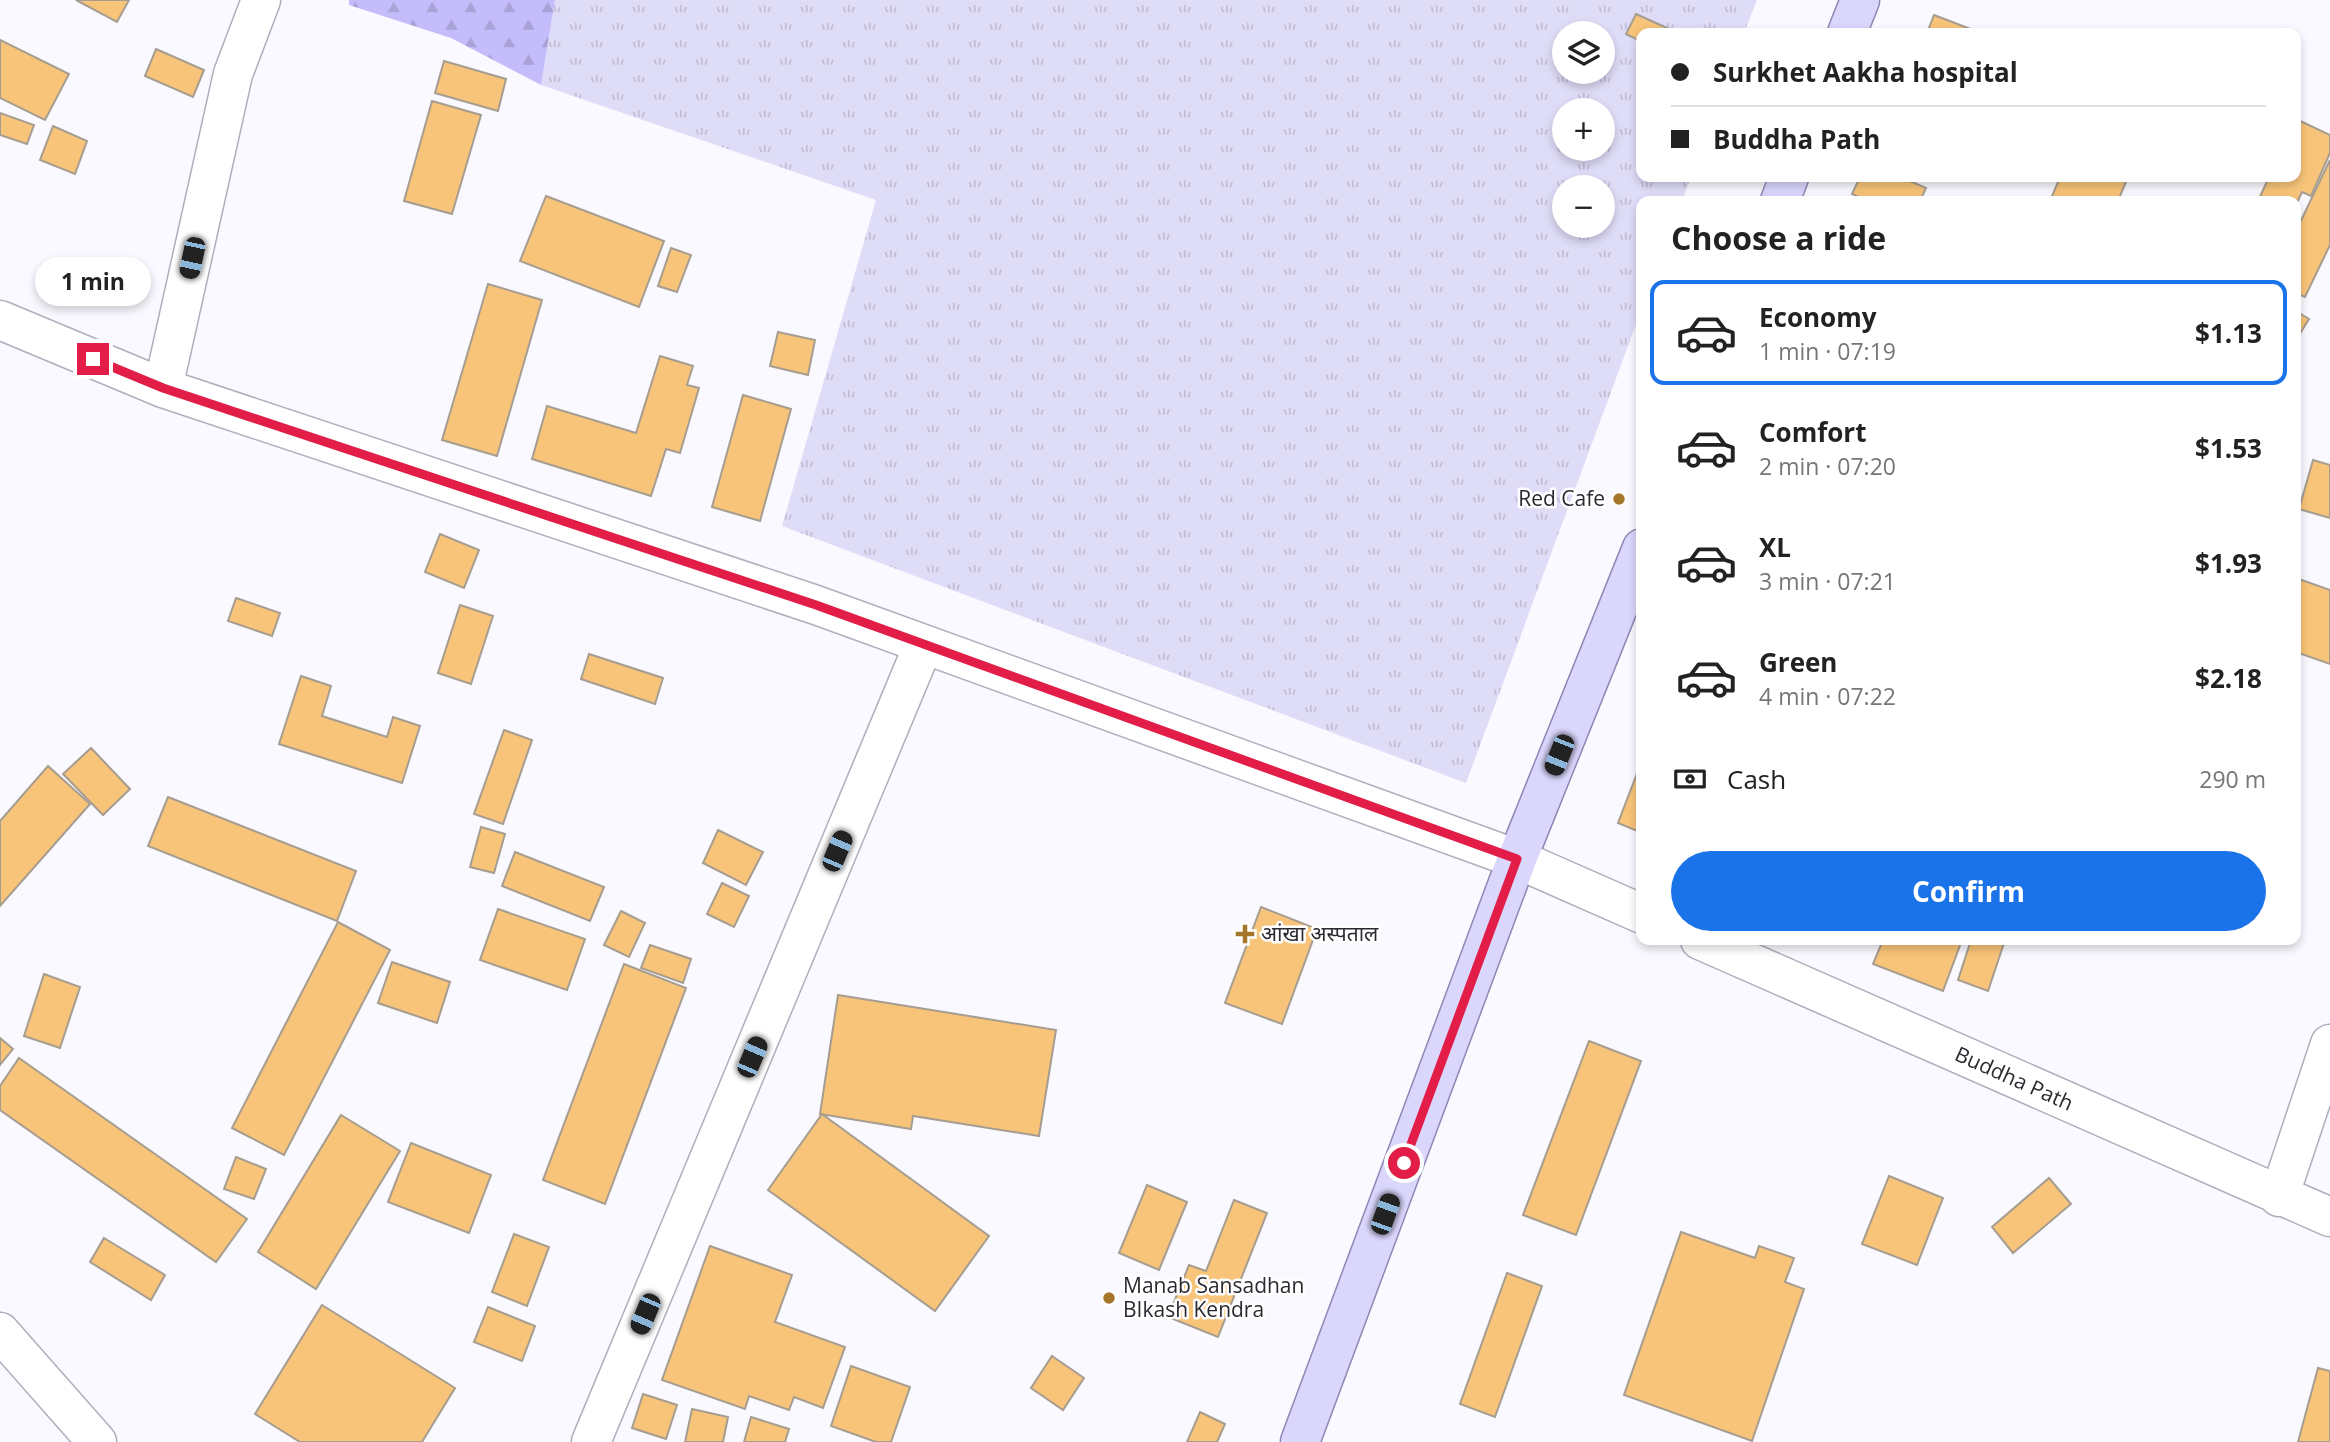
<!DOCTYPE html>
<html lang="en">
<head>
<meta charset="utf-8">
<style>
  body { margin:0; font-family:"Open Sans","Noto Sans Devanagari",sans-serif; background:#f6f6f6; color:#222; height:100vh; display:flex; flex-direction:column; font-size:26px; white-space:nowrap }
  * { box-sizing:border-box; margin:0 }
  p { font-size:23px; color:#767676 }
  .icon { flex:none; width:38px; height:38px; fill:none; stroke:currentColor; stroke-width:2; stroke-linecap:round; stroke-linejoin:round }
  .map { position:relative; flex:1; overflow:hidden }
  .drawer { position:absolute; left:1636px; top:196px; width:665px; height:749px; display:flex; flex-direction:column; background:#fff; border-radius:14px; box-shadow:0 4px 10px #0003 }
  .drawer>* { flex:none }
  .top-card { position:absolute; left:1636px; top:28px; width:665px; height:154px; border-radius:14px; box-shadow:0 4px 10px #0003; display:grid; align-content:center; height:154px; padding:0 35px; background:#fff }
  .tools { position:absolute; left:1552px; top:21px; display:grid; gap:14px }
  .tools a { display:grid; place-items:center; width:63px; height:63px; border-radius:50%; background:#fff; box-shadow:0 4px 10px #0003; font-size:35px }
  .end { position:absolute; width:32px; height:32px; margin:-16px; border:9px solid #e11d48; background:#fff; box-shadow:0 0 0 4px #fff }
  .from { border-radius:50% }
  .bubble { position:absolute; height:49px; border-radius:24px; background:#fff; box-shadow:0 4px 10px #0003; font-size:23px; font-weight:700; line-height:49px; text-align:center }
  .car { position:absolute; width:21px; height:42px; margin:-21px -10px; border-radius:9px; box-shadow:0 0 5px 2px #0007; background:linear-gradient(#222 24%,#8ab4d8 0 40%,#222 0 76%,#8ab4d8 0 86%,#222 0) }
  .top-card b { display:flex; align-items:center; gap:24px; height:66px; font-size:26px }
  .top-card b+b { border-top:2px solid #e0e0e0 }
  .top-card i { width:18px; height:18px; background:#222 }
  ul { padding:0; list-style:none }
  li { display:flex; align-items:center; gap:21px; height:105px; margin:0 14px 10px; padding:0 21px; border:4px solid transparent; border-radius:14px }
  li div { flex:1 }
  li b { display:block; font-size:26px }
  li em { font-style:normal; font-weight:700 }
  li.on { border-color:#1a73e8 }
  li>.icon { width:63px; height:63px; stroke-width:1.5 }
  h2 { padding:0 35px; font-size:32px; line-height:84px }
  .pay { display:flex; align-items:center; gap:18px; height:77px; padding:0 35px; font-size:26px }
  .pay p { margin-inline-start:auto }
  .button { display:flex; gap:14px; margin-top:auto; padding:14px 35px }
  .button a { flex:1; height:80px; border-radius:42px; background:#1a73e8; color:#fff; font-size:28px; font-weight:700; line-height:80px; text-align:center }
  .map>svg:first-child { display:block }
</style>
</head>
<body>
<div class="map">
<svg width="2330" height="1442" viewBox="0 0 2330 1442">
  <defs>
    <pattern id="grass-tufts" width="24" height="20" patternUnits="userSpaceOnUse" patternTransform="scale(1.75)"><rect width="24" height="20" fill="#dfdcf8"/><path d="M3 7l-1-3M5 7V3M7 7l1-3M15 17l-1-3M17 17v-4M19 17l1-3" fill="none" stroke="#c0bdd5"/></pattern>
    <pattern id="forest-firs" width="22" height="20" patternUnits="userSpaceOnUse" patternTransform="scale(1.75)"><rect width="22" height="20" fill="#c4bcfb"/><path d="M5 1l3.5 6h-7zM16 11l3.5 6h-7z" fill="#a9a2d7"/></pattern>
  </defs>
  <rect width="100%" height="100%" fill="#f9f9ff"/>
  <path fill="url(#grass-tufts)" fill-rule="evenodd" d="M555,0H1757L1744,33H1642V177H1691L1682,201H1642L1641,311L1466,783L782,526L876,200L541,85ZM1564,33H1603V72H1564ZM1564,110H1603V149H1564ZM1564,187H1603V226H1564Z"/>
  <path fill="url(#forest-firs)" d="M349,0H555L541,85L451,38L349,5Z"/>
  <g fill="#f8c479" stroke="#a69d90" stroke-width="2">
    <path d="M76,0H129L117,22Z"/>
    <path d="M1636,14L1678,33H1642V42L1626,34Z"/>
    <path d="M1934,15L1981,33H1927Z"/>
    <path d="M0,40L69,74L45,120L0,98Z"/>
    <path d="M156,49L204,70L193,97L145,76Z"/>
    <path d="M444,61L506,79L498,111L435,93Z"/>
    <path d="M432,101L481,115L452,214L404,201Z"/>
    <path d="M0,113L34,125L27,144L0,135Z"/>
    <path d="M2296,119L2330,135V153L2311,196L2302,192L2296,205V201H2258L2269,177H2296Z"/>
    <path d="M53,126L87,141L75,174L40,160Z"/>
    <path d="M2330,160V245L2305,297L2296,293V231Z"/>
    <path d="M1860,177H1901L1926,188L1920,201H1868L1852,194Z"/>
    <path d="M2060,177H2128L2118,201H2050Z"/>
    <path d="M546,196L664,241L639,307L520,261Z"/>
    <path d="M671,248L691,255L677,292L658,286Z"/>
    <path d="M488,284L542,300L497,456L442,440Z"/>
    <path d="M2296,311L2309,319L2296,340Z"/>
    <path d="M778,332L815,340L808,375L770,366Z"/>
    <path d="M660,356L693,366L687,385L699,388L680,453L666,449L651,496L532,459L547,406L636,433Z"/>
    <path d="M743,395L791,409L760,521L712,507Z"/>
    <path d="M2313,460L2330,465V518L2299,509Z"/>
    <path d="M440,534L479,550L464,588L425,572Z"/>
    <path d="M2296,578L2330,590V664L2296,652Z"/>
    <path d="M236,598L280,613L272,636L228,621Z"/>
    <path d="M460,605L493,616L471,684L438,673Z"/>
    <path d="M589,654L663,678L655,704L581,679Z"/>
    <path d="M301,676L331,686L322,716L387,737L393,717L420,726L402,783L279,744Z"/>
    <path d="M504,730L532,740L503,824L474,814Z"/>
    <path d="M91,748L130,789L103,815L63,774Z"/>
    <path d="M1641,763L1642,764V833L1618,823Z"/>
    <path d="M48,766L90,804L0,906V821Z"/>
    <path d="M168,797L356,871L337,921L148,846Z"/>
    <path d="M481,827L505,834L494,873L470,867Z"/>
    <path d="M718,830L763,852L746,885L703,863Z"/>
    <path d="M515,852L604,887L590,921L502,886Z"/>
    <path d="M722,883L749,896L734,927L707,914Z"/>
    <path d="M1261,907L1317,929L1282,1024L1225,1003Z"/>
    <path d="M498,909L585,939L567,990L480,960Z"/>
    <path d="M621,911L645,923L629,957L604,945Z"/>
    <path d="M338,922L390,950L284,1155L232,1128Z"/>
    <path d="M1883,940H1962L1943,991L1873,964Z"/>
    <path d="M1971,940H2005L1988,991L1958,980Z"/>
    <path d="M650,945L691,959L683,983L641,968Z"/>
    <path d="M392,962L450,982L437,1023L378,1003Z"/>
    <path d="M624,964L686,988L605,1204L543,1180Z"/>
    <path d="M44,974L80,987L60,1048L24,1036Z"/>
    <path d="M838,995L1056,1030L1039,1136L913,1116L911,1129L820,1114Z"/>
    <path d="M0,1038L13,1049L0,1065Z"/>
    <path d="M1589,1041L1641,1061L1576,1235L1523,1215Z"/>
    <path d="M19,1058L247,1219L216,1262L0,1110V1086Z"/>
    <path d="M822,1114L989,1236L935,1311L768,1190Z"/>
    <path d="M341,1115L400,1151L316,1289L258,1252Z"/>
    <path d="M411,1143L491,1175L469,1233L388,1202Z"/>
    <path d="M236,1157L266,1169L254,1199L224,1189Z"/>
    <path d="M1889,1176L1943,1198L1917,1265L1862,1244Z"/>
    <path d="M2049,1178L2071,1204L2013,1253L1992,1227Z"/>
    <path d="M1147,1185L1187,1202L1159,1270L1119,1253Z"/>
    <path d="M1234,1200L1267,1213L1218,1337L1168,1317L1189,1265L1206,1271Z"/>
    <path d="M1681,1232L1755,1258L1759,1246L1794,1258L1785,1282L1804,1289L1752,1441L1624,1395Z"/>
    <path d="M514,1234L549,1247L527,1306L492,1292Z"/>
    <path d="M104,1238L165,1275L151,1300L90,1262Z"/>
    <path d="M710,1246L792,1275L775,1322L845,1347L823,1408L794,1397L789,1410L749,1396L745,1409L662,1380Z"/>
    <path d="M1507,1273L1542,1286L1495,1417L1460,1404Z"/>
    <path d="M322,1305L455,1388L422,1442H300L255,1414Z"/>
    <path d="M488,1307L535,1326L522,1361L474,1342Z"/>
    <path d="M1052,1356L1084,1378L1063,1410L1031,1388Z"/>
    <path d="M851,1366L910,1387L891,1442H876L831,1426Z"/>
    <path d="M2318,1368L2330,1371V1442H2298Z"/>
    <path d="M643,1394L677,1405L666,1439L632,1428Z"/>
    <path d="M692,1409L728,1417L723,1442H685Z"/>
    <path d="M1200,1412L1225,1424L1217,1442H1187Z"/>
    <path d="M751,1417L789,1429L785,1442H744Z"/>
  </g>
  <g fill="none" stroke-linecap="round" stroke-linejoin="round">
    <g stroke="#afaebc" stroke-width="41">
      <g id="minor">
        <path d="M0,320L163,388L816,605L1517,859L1642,914"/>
        <path d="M163,388L233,74L261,0"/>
        <path d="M1700,940L2330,1217"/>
        <path d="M2279,1197L2330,1044"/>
        <path d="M0,1332L97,1442"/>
        <path d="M591,1442L923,646"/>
      </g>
    </g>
    <g stroke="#8d88b3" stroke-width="41">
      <g id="major">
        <path d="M1847,33L1860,0"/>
        <path d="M1780,201L1789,177"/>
        <path d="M1300,1442L1517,859L1642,548"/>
      </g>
    </g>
    <use href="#minor" stroke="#fff" stroke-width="38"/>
    <use href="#major" stroke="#dad6fc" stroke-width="38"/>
  </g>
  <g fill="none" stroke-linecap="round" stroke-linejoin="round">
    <path stroke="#e11d48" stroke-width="9" d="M93,359L163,388L816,605L1517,859L1404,1163"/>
  </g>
  <g fill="#a5762a" stroke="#fff" stroke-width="2.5">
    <circle cx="1619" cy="499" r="7"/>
    <path d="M1241.5 923.5h7v7h7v7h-7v7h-7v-7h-7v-7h7z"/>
    <circle cx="1109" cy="1298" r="7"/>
  </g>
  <g text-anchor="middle" stroke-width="5" stroke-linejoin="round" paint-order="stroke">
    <g font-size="21" fill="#2a2a30" stroke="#fff" text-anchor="start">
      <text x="1605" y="506" text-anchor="end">Red Cafe</text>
      <text x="1261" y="941">आंखा अस्पताल</text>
      <text x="1123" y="1293">Manab Sansadhan<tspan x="1123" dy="24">BIkash Kendra</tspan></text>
    </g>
    <g font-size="21" fill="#2a2a30" stroke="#fff">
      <text transform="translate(2014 1079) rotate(24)" y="7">Buddha Path</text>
    </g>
  </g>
</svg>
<div class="tools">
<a><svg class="icon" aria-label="layers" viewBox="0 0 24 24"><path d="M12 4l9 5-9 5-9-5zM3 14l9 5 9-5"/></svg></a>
<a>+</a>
<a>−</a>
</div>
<i class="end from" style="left:1404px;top:1163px"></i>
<i class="end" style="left:93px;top:359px"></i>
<div class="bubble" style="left:35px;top:257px;width:116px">1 min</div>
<i class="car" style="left:192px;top:258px;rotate:192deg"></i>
<i class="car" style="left:1559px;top:755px;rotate:202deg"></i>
<i class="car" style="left:837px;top:851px;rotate:23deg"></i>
<i class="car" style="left:752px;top:1057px;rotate:23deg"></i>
<i class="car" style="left:1385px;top:1214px;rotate:20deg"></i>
<i class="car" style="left:645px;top:1314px;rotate:203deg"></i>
<div class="top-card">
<b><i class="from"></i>Surkhet Aakha hospital</b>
<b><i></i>Buddha Path</b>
</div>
<section class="drawer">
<h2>Choose a ride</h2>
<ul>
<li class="on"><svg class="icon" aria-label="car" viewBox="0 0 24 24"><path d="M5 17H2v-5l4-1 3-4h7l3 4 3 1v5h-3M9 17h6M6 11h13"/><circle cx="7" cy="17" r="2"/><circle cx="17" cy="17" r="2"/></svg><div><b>Economy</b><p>1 min · 07:19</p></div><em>$1.13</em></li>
<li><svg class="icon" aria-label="car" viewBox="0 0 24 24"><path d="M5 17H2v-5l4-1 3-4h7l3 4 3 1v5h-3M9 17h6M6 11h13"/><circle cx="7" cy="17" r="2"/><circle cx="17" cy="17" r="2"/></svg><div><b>Comfort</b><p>2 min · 07:20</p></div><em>$1.53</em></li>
<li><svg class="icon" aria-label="car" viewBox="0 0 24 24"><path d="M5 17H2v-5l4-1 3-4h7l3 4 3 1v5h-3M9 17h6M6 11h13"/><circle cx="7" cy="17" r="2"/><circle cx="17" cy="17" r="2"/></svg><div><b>XL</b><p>3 min · 07:21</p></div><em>$1.93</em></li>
<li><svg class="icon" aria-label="car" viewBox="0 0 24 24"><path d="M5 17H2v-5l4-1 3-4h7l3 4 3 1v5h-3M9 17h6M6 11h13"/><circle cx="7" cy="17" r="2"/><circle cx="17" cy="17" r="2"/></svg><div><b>Green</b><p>4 min · 07:22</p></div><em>$2.18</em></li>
</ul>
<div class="pay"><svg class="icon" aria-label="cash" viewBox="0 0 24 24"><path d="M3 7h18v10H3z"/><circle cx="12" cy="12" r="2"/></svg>Cash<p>290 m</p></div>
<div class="button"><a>Confirm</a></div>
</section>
</div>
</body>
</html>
